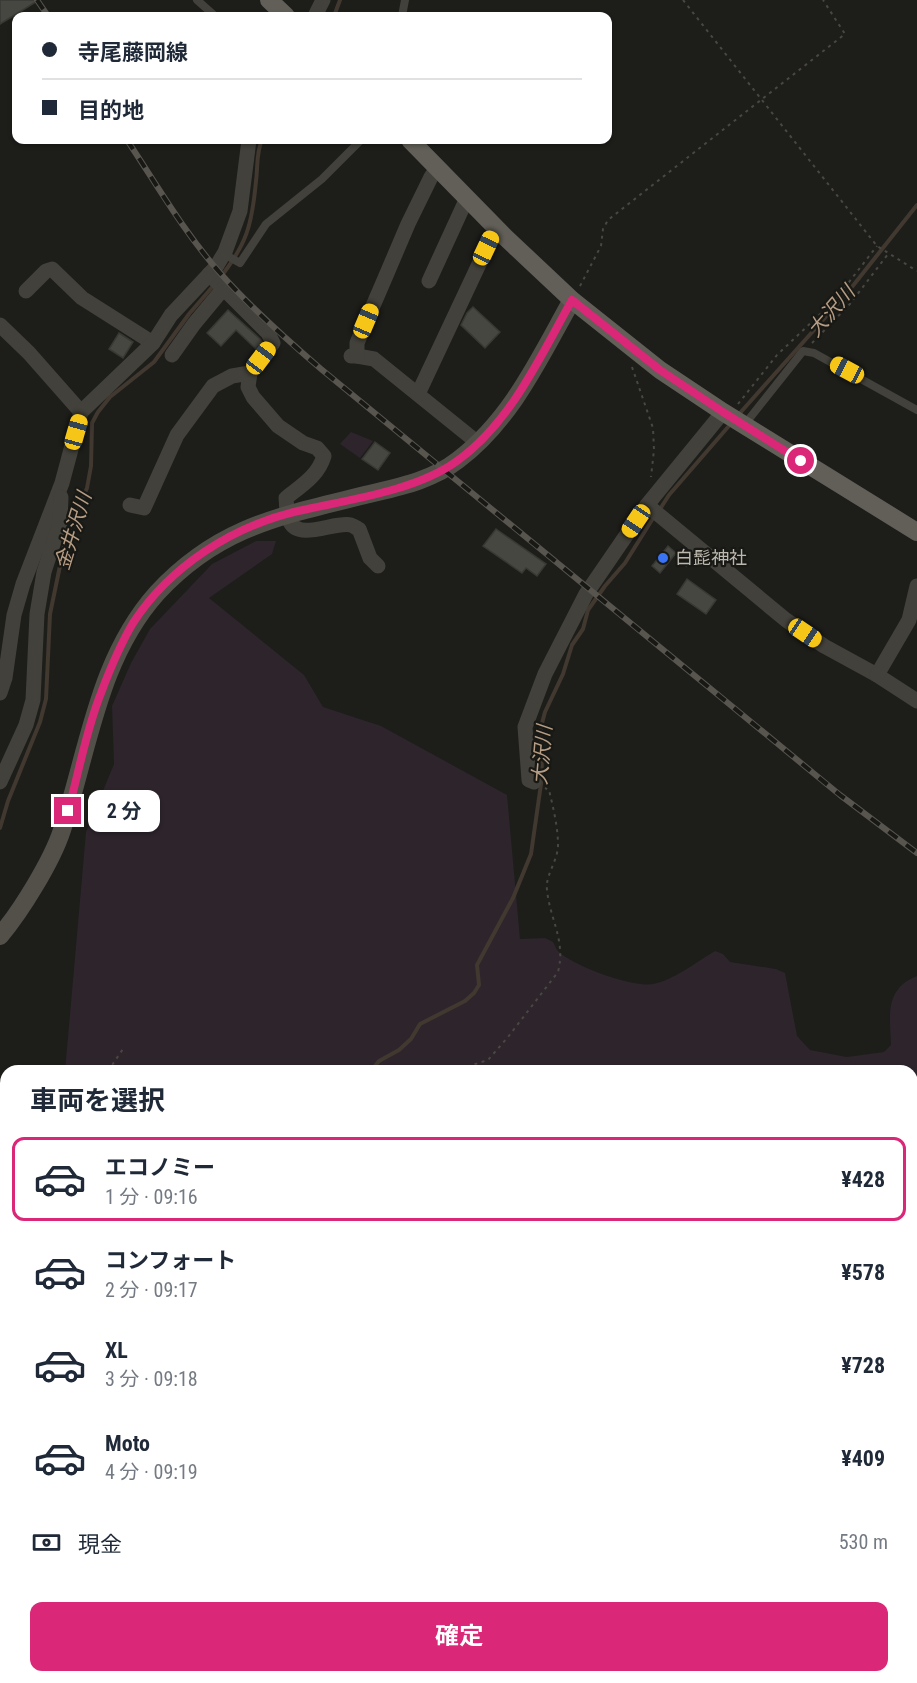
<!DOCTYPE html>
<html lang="ja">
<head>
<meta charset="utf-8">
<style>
  body { margin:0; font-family:"Roboto Condensed","Noto Sans JP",sans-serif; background:#f6f6f7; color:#1f2937; height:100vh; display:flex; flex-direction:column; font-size:22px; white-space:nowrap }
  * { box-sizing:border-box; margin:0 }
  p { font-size:20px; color:#747a83 }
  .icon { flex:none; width:33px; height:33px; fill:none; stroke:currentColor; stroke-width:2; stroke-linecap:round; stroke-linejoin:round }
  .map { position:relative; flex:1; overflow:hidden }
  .details { position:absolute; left:0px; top:1065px; width:918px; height:618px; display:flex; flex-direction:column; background:#fff; border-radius:18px 18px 0 0; box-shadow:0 2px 4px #0004 }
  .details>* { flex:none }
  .guide { position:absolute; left:12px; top:12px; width:600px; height:132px; border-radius:12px; box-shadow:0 2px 4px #0004; display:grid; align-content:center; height:132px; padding:0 30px; background:#fff }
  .end { position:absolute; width:27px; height:27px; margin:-14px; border:8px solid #db2777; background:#fff; box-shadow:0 0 0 3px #fff }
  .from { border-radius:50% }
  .bubble { position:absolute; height:42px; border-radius:12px; background:#fff; box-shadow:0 2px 4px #0004; font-size:20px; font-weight:700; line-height:42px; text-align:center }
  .car { position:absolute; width:18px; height:36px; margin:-18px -9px; border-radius:8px; box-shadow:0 0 4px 2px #0007; background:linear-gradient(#f5c518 24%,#345 0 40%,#f5c518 0 76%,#345 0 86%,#f5c518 0) }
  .guide b { display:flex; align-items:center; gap:21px; height:57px; font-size:22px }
  .guide b+b { border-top:2px solid #e0e1e3 }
  .guide i { width:15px; height:15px; background:#1f2937 }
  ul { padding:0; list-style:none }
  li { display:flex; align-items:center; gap:18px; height:84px; margin:0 12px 9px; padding:0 18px; border:3px solid transparent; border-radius:12px }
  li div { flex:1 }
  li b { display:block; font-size:22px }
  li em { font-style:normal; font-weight:700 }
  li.current { border-color:#db2777 }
  li>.icon { width:54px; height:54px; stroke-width:1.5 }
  h2 { padding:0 30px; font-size:27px; line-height:72px }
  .pay { display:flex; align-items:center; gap:15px; height:66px; padding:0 30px; font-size:22px }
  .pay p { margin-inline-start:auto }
  .action { display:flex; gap:12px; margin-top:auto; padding:12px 30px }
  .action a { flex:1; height:69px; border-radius:12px; background:#db2777; color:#fff; font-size:24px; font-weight:700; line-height:69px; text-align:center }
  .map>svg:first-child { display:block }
</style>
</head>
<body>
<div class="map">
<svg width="917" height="1683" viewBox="0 0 917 1683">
  <rect width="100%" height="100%" fill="#1d1d1a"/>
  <g fill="#2d242c">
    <path d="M351,432L373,441L360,458L340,444Z"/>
    <path d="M256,541H276L272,554L209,598L304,675L323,707L381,726L507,795L520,939L545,938L553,942C553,942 557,950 557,950C570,965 633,988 653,984C674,980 696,962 715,951L723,954L730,962L776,969L785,973L797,1036L810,1050L847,1057L884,1052L891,1045C890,1016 884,989 917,976V1683H0V1131L6,1126V1677H912V1071H65L86,832L114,764L112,706L131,663L150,629L212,564Z"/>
  </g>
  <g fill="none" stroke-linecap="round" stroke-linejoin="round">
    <g stroke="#413830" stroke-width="4">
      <path d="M334,16L340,0"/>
      <path d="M219,279C247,244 252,225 256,181C258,166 256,153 262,140"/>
      <path d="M740,413L848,292L917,205"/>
      <path d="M660,509L669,495L728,427"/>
      <path d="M0,828L8,801L40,722L46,699L50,614L66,537L87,488L91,466L92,423L98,412L110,397L154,362L189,314L214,285"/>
      <path d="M371,1071L379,1061L399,1050L411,1039L420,1024L465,1001L474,993L479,985L477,965L513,898L531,854L542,777L541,727L545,712L563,674L572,645L583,629L588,610L605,586L625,563L655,515"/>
    </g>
  </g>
  <g fill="#474741" stroke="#393934" stroke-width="1.5">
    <path d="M0,0H39L0,24Z"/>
    <path d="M473,307L500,332L485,348L461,325L467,313Z"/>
    <path d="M228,310L260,339L262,342L256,349L236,330L221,346L207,333Z"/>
    <path d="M119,333L133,342L123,358L109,349Z"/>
    <path d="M375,442L390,453L378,470L362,459Z"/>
    <path d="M496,529L546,564L537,576L526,568L522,573L483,546Z"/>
    <path d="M668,546L676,553L660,573L652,566Z"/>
    <path d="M687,579L716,600L706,614L677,594Z"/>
  </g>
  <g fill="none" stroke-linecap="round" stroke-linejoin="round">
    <g stroke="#494741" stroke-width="2" stroke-dasharray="3 4.5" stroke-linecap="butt">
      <path d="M683,0L877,246L917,271"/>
      <path d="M580,286L601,246L603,229L608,220L845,34L823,0"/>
      <path d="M812,343L850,304L888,254"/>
      <path d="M632,367L653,428L654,450L651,477"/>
      <path d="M738,404L777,355L835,300L877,246"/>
      <path d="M679,560L689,568L693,562"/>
      <path d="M108,1071L123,1049"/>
      <path d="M453,1071L488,1060L508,1037L558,972C566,940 550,920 547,890C545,875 558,861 558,845C558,827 553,807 549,790L545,788"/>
      <path d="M0,1324L6,1304"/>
      <path d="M912,1613L917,1609"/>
      <path d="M851,1677L853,1683"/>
      <path d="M163,1683L173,1677"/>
    </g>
    <g stroke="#42413b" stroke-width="8">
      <path d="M197,0L215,16"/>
      <path d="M402,16L405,0"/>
      <path d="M224,254L240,263L266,224L322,179L361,140"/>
      <path d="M745,424L803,351L814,353L917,410"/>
    </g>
    <g stroke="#42413b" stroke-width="15">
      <path d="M315,16L323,0"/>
      <path d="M209,274L268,333L273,343L250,373L248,387L253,397L278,426L303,443L317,448L324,456C318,476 302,485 286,498C287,506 286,515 290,522C300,541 335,521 351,525C354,526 356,528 359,529L370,558L378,566"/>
      <path d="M429,281L467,198"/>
      <path d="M26,291L46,271L52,269L82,298L153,343"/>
      <path d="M0,325L29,353L81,412"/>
      <path d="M172,355L194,324L223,289"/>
      <path d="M351,356H357L374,359L478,443"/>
      <path d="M357,356V343L385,278L408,224L431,177L438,167"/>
      <path d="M418,394L496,228"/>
      <path d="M130,505L144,508L177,435L213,386L232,376L250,373"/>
      <path d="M647,505L786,620L824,646L877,675L917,701"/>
      <path d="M877,675L909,620L917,586"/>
      <path d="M0,693L5,678L14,615L23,584L62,483L81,412L153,343L171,315L216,267L225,252L240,211L249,140"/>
      <path d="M0,782L26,725L33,700L37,614L44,572L60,523L61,497"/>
      <path d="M534,782L529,780L525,727L545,674L586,594L647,505L723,412"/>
    </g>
    <path stroke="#525049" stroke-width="18" d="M0,936C21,911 52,861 62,830C89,748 98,659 157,593C219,526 281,516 365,495C398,487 431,481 458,460C512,419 540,357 572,300"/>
    <g stroke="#615f57" stroke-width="18">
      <path d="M269,0L286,16"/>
      <path d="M410,140L505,237L572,300L660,370L723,412L917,532"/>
    </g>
    <g stroke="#57554e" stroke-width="6">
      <g id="rail">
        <path d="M37,0L48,16"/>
        <path d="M127,140C157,185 185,234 221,274C252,309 286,339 321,369L840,795L917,853"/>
      </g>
    </g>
    <use href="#rail" stroke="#181815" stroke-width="4" stroke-dasharray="11" stroke-linecap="butt"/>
  </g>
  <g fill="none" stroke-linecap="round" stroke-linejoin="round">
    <path stroke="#db2777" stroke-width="8" d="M68,811C79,772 86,730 101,693C110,669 120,645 133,623C170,566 233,526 298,511C347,500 416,491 457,461C511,422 540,357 572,300L660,370L723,412L801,461"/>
  </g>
  <circle fill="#3a74f5" stroke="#181815" stroke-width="2" cx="663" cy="558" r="6"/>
  <g text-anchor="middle" stroke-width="4.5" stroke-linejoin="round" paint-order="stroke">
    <g font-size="18" fill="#bcb8ad" stroke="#181815" text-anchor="start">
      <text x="675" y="564">白髭神社</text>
    </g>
    <g font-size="20" font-style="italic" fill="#b79d84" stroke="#181815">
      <text transform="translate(831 311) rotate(-49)" y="7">大沢川</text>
      <text transform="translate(73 531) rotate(-73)" y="7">金井沢川</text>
      <text transform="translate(542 755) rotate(-85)" y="7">大沢川</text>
    </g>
  </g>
</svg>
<i class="end from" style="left:801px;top:461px"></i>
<i class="end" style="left:68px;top:811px"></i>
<div class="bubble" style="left:88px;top:790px;width:72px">2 分</div>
<i class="car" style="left:486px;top:248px;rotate:25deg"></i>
<i class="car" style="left:366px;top:321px;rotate:23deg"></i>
<i class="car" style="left:261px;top:358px;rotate:37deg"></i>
<i class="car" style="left:847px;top:370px;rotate:298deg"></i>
<i class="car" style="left:76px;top:432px;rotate:16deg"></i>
<i class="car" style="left:636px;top:521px;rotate:214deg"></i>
<i class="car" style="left:805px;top:633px;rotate:124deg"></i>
<div class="guide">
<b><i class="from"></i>寺尾藤岡線</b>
<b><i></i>目的地</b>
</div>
<section class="details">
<h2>車両を選択</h2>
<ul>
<li class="current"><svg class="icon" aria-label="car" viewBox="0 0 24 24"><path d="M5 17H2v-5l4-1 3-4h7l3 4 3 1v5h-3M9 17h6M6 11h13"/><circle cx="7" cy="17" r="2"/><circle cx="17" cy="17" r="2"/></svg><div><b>エコノミー</b><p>1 分 · 09:16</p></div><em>¥428</em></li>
<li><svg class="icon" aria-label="car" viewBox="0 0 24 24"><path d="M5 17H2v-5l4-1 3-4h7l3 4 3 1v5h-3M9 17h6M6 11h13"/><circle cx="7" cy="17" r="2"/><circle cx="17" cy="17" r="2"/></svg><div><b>コンフォート</b><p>2 分 · 09:17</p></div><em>¥578</em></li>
<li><svg class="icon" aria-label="car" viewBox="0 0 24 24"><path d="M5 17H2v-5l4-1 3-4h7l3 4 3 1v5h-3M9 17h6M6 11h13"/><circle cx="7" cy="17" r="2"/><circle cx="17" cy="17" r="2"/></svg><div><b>XL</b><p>3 分 · 09:18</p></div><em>¥728</em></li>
<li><svg class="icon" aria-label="car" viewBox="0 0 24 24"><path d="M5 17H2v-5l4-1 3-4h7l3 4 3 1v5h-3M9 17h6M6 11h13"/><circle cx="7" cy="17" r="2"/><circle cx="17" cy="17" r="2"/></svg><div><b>Moto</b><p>4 分 · 09:19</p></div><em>¥409</em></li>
</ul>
<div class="pay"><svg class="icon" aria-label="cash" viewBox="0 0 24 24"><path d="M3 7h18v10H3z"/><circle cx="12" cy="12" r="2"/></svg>現金<p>530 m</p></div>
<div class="action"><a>確定</a></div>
</section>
</div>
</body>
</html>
